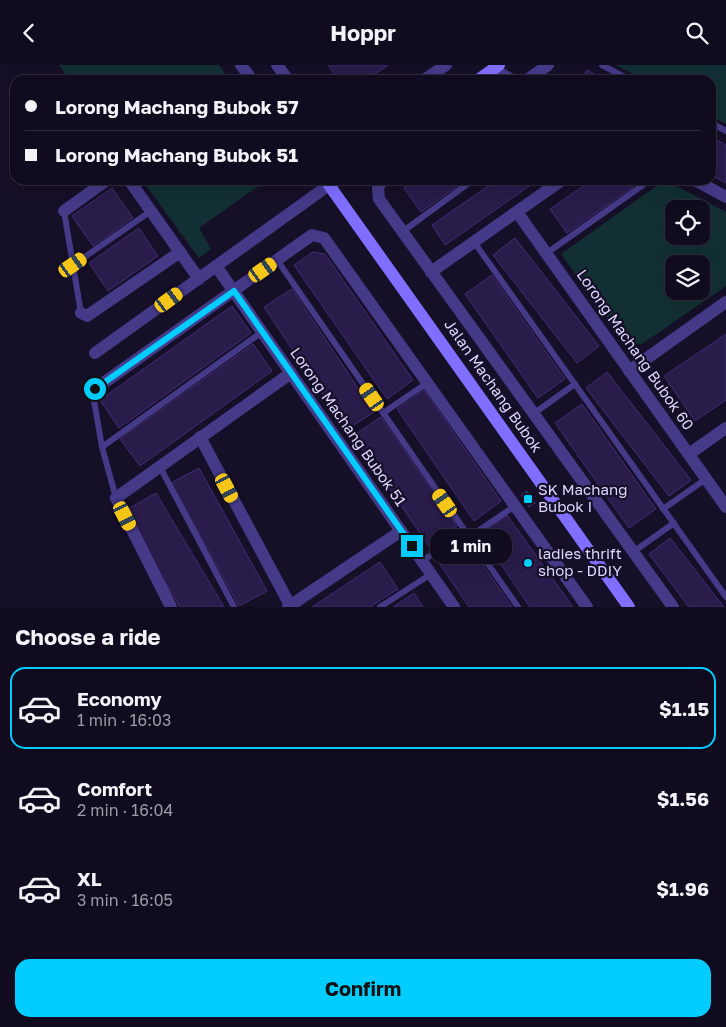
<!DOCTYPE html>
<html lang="en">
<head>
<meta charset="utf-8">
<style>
  body { margin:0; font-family:"Golos Text",sans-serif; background:#191427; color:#f1f3f6; height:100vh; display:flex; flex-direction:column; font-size:19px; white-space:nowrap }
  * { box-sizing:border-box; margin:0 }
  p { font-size:16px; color:#9c9ba4 }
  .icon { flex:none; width:28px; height:28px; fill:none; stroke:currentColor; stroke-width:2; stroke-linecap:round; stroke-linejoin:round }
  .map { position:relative; height:542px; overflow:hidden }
  .panel { display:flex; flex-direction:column; background:#100b1e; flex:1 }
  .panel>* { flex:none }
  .guide { position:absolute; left:10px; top:10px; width:706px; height:110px; border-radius:15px; box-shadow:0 5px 20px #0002,0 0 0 1px #302b3c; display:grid; align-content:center; height:110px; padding:0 15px; background:#100b1e }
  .controls { position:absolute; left:665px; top:135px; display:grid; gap:10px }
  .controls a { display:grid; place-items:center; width:45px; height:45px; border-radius:10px; background:#100b1e; box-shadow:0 5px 20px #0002,0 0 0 1px #302b3c; font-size:25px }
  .end { position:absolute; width:22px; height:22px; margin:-11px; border:6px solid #03ccff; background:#111; box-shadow:0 0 0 2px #111 }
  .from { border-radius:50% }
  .bubble { position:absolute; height:35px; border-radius:15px; background:#100b1e; box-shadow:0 5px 20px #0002,0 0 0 1px #302b3c; font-size:16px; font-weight:700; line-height:35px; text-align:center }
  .car { position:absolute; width:15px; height:30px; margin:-15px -8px; border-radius:6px; box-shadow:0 0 4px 1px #0007; background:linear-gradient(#f5c518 24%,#345 0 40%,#f5c518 0 76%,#345 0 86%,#f5c518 0) }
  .guide b { display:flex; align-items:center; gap:18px; height:48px; font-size:19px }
  .guide b+b { border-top:1px solid #302b3c }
  .guide i { width:12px; height:12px; background:#f1f3f6 }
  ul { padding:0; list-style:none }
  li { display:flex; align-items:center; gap:15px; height:82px; margin:0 10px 8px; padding:0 5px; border:2px solid transparent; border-radius:15px }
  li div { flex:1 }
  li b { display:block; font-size:19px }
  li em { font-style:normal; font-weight:700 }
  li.current { border-color:#03ccff }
  li>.icon { width:45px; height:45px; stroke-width:1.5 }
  h2 { padding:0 15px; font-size:22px; line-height:60px }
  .cta { display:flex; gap:10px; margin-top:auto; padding:10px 15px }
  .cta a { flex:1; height:58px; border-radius:15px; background:#03ccff; color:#111; font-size:20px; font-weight:700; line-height:58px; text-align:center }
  header { display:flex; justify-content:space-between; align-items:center; height:65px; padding:0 15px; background:#100b1e; font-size:22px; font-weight:700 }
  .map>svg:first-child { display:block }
</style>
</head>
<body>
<header><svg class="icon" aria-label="back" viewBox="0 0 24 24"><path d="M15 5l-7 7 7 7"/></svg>Hoppr<svg class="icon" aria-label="search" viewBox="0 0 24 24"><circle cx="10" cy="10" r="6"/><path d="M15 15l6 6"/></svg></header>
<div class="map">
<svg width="726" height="542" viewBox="0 0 726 542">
  <rect width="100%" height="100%" fill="#160f28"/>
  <g fill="#123033" fill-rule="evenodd">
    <path d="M59,0H219L230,15H70Z"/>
    <path d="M616,0H726V59L711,51V15H644Z"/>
    <path d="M142,115H264L263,118L199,163L211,184L199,193Z"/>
    <path d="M665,115L726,147V221L642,279L625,277L561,189ZM674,144H701V171H674ZM674,199H701V226H674Z"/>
  </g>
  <g fill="#291b4a" stroke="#432d76">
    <path d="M328,0H388L366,15H339Z"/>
    <path d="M587,5L605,15H582Z"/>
    <path d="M711,72L726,80V118L711,110Z"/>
    <path d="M415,115H466L421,147L404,123Z"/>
    <path d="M497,115H538L445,180L432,160Z"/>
    <path d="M592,115H628L633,122L567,168L550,144Z"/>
    <path d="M112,123L133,153L93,181L72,151Z"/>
    <path d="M139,163L158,191L108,226L89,198Z"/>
    <path d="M515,173L599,281L577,298L493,190Z"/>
    <path d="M313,187L325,189L413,315L387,334L294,200Z"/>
    <path d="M492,210L565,314L538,333L465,229Z"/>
    <path d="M292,224L374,347L346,365L264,242Z"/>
    <path d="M232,241L251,268L119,363L100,335Z"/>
    <path d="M726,269V335L695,356L664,311Z"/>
    <path d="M253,279L272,306L140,401L120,374Z"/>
    <path d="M607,307L691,415L669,431L586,323Z"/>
    <path d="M424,325L501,436L474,456L397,344Z"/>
    <path d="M582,339L656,444L629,463L555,358Z"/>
    <path d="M381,352L457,461L429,481L353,371Z"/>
    <path d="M199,403L267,526L239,541L171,418Z"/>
    <path d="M527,426L535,438L529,442L521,430Z"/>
    <path d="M156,428L224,542H180L123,447Z"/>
    <path d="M507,450L573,542H530L480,469Z"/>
    <path d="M670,473L724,542H689L649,489Z"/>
    <path d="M465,474L512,542H469L437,495Z"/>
    <path d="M380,497L398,524L370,542H312Z"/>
    <path d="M414,528L423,542H393Z"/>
  </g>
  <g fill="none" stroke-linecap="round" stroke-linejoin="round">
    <g stroke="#443a88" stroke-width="6">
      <path d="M602,0L630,15"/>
      <path d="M711,58L726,66"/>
      <path d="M64,146L81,248"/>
      <path d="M402,167L473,115"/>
      <path d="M474,177L726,532"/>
      <path d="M547,188L650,115"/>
      <path d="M277,195L518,542"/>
      <path d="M73,200L151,146"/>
      <path d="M95,324L93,330L102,382L116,433"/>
      <path d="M383,348L427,318"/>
      <path d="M533,349L575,319"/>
      <path d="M102,382L262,267"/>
      <path d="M160,402L234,542"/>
      <path d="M663,444L706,414"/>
      <path d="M469,472L515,441"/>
      <path d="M633,487L674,458"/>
      <path d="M422,496L466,467"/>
      <path d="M380,542L431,509"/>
    </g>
    <g stroke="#443a88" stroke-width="12">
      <path d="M241,0L252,15"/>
      <path d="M277,0L288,15"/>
      <path d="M493,4L512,15"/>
      <path d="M424,15L446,0"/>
      <path d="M527,15L548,0"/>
      <path d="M129,115L199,214"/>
      <path d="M382,115L378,123L379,134L673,542"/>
      <path d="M695,115L726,132"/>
      <path d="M64,146L107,115"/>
      <path d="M517,147L726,442"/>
      <path d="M216,201L454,542"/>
      <path d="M431,207L562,115"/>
      <path d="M81,248L87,251L180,187"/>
      <path d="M95,288L329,120L325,115"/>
      <path d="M629,306L726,237"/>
      <path d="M95,324L312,170L324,173L587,542"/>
      <path d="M200,372L290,540"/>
      <path d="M689,389L726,363"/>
      <path d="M171,542L116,433L291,308"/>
      <path d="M288,542L401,466"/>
    </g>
    <g stroke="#806eff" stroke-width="12">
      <path d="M478,15L499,0"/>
      <path d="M337,115L329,120L629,542"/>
    </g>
  </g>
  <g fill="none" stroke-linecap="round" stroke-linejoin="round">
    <path stroke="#03ccff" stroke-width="6" d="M95,324L234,226L412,481"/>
  </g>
  <g fill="#03ccff" stroke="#160f28" stroke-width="2">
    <rect x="523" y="429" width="10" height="10" rx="2.5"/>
    <circle cx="528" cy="498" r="5"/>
  </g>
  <g text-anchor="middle" stroke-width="4.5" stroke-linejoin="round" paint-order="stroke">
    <g font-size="15" fill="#dfd7ff" stroke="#160f28">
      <text transform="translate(635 285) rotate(55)" y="5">Lorong Machang Bubok 60</text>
      <text transform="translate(493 321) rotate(55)" y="5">Jalan Machang Bubok</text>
      <text transform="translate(348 362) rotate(55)" y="5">Lorong Machang Bubok 51</text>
    </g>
    <g font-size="15" fill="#dfd7ff" stroke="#160f28" text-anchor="start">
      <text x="538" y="430">SK Machang<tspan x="538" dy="17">Bubok I</tspan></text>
      <text x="538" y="494">ladies thrift<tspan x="538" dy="17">shop - DDIY</tspan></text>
    </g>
  </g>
</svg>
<div class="controls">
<a><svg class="icon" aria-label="locate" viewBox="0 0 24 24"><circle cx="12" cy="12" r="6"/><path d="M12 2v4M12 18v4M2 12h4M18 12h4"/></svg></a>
<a><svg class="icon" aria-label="layers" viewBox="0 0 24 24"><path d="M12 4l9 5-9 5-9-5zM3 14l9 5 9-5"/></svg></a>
</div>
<i class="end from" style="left:95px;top:324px"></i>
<i class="end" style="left:412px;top:481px"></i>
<div class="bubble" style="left:430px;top:464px;width:82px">1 min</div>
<i class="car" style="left:73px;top:200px;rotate:55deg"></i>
<i class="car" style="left:263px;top:205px;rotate:55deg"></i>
<i class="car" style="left:169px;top:235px;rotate:54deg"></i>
<i class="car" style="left:372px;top:332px;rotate:325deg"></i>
<i class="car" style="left:227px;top:423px;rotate:152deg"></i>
<i class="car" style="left:445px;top:438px;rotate:325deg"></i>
<i class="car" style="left:125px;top:451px;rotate:153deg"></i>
<div class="guide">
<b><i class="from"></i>Lorong Machang Bubok 57</b>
<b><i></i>Lorong Machang Bubok 51</b>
</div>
</div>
<section class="panel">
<h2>Choose a ride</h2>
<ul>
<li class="current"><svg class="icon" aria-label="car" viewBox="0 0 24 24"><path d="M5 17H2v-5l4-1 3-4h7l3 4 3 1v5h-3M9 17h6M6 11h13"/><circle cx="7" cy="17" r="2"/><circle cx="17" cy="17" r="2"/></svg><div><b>Economy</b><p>1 min · 16:03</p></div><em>$1.15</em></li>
<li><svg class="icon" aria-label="car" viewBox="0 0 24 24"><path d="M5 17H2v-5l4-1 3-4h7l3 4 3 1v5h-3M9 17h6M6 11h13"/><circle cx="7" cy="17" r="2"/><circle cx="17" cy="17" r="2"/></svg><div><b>Comfort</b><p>2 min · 16:04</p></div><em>$1.56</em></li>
<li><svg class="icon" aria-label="car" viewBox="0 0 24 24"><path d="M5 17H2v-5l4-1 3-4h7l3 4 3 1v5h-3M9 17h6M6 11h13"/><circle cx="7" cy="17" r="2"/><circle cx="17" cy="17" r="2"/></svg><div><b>XL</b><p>3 min · 16:05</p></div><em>$1.96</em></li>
</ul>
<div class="cta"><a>Confirm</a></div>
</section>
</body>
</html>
